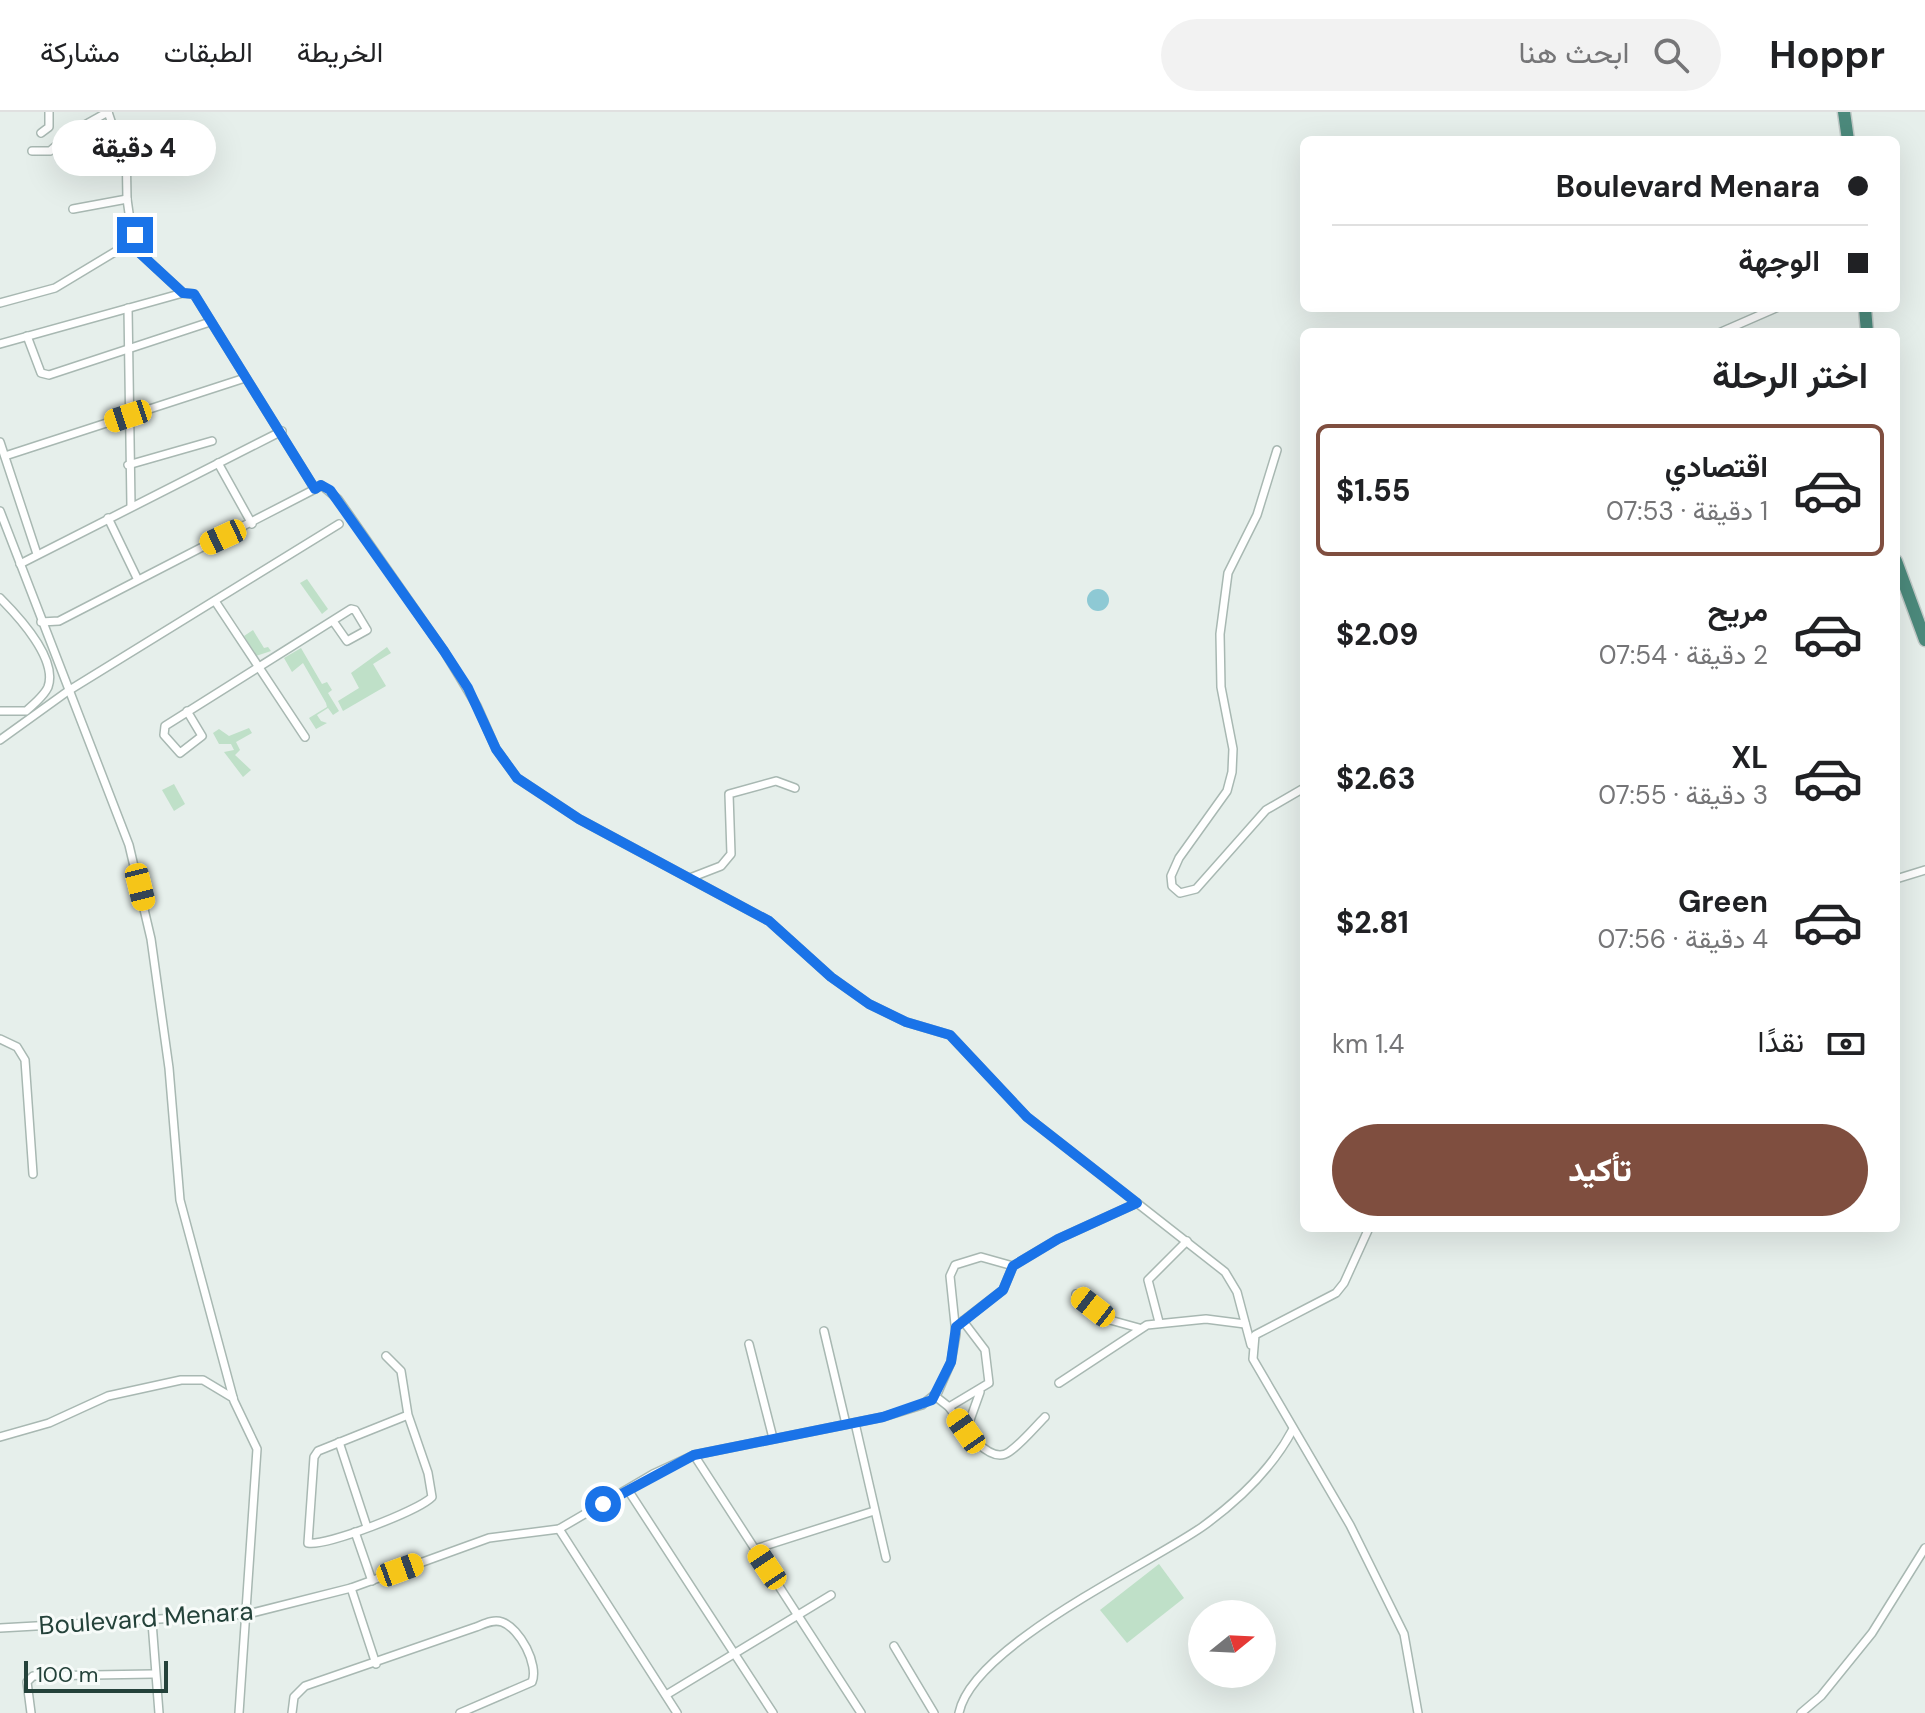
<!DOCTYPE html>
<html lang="ar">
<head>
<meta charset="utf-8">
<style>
  body { margin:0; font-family:"DM Sans",Vazirmatn,sans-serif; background:#f2f2f2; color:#202124; direction:rtl; height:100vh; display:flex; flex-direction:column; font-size:30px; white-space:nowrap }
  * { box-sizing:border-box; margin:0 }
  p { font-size:26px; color:#757577 }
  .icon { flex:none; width:44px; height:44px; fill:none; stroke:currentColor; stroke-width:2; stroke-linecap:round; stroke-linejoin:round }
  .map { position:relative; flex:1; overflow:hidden; direction:ltr }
  .details { position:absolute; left:1300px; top:216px; width:600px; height:904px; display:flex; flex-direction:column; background:#fff; border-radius:12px; box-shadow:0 8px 32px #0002; direction:rtl }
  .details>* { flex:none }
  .hud { position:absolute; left:1300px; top:24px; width:600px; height:176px; border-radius:12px; box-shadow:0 8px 32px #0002; direction:rtl; display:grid; align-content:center; height:176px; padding:0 32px; background:#fff }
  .needle { width:52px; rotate:72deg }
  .tools { position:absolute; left:1188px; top:1488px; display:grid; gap:16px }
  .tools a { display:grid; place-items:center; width:88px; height:88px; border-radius:50%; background:#fff; box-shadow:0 8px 32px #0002; font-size:40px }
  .scale { position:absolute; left:24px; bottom:20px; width:144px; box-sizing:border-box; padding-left:8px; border:4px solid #24423a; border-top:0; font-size:22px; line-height:28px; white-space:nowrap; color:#24423a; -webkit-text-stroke:6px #f7fbf9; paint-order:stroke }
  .end { position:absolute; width:36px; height:36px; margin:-18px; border:10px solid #1a73e8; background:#fff; box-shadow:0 0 0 4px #fff }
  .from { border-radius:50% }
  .bubble { position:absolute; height:56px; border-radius:28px; background:#fff; box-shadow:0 8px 32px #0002; font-size:26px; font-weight:800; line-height:56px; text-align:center; direction:rtl }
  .car { position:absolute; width:24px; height:48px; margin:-24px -12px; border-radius:10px; box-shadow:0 0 6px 2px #0007; background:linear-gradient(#f5c518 24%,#345 0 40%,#f5c518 0 76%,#345 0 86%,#f5c518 0) }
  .hud b { display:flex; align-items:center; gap:28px; height:76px; font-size:30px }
  .hud b+b { border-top:2px solid #e0e0e0 }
  .hud i { width:20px; height:20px; background:#202124 }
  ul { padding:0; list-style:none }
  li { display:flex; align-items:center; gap:24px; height:132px; margin:0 16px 12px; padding:0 16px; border:4px solid transparent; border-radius:12px }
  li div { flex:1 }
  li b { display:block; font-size:30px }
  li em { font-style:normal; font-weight:800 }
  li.selected { border-color:#7f4e3f }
  li>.icon { width:72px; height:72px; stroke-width:1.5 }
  h2 { padding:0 32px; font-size:36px; line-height:96px }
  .pay { display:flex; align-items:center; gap:20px; height:88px; padding:0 32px; font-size:30px }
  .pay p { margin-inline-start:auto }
  .button { display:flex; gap:16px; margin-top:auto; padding:16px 32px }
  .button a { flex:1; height:92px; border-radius:48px; background:#7f4e3f; color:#fff; font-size:32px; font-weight:800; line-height:92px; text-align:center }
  header { display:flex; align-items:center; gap:48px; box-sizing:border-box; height:112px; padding:0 40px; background:#fff; border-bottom:2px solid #e0e0e0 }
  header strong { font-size:38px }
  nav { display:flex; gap:44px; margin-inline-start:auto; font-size:28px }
  .search { width:560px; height:72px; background:#f2f2f2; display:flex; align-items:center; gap:20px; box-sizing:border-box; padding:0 28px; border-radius:44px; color:#757577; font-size:30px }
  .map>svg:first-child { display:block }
</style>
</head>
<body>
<header>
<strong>Hoppr</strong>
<div class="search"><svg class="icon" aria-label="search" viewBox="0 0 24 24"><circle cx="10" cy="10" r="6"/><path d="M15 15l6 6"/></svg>ابحث هنا</div>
<nav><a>الخريطة</a><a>الطبقات</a><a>مشاركة</a></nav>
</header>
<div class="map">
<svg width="1925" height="1601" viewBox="0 0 1925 1601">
  <rect width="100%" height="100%" fill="#e6efeb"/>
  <g fill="#bfe0c8">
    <path d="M307,467L328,497L322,502L300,471Z"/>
    <path d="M253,518L264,536L268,535L271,539L256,544L244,524Z"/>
    <path d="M387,535L391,541L373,552L386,574L343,599L338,589L359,576L351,561Z"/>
    <path d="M301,536L322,572L327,570L332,578L328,581L339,599L333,603L328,596L317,603L321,609L327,611L316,617L309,606L327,595L326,591L303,551L292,560L284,546Z"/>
    <path d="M249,616L252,621L236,630L240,638L235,643L251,658L243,665L224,640L234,638L231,632H219L213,621L219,617L229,624Z"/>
    <path d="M174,672L185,692L174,699L162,678Z"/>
    <path d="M1159,1452L1184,1486L1127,1531L1100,1498Z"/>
  </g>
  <circle fill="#8ec9d4" cx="1098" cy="488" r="11"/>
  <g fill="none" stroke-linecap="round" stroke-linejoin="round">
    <g stroke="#a8b8b2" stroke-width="10">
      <g id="minor">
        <path d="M41,21L49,15V0"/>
        <path d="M32,39H50L72,20L108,0"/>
        <path d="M73,97L127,87"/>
        <path d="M130,132L183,181"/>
        <path d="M0,191L55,176L133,129L127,87L126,29L113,15L108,0"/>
        <path d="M128,196L131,394"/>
        <path d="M1721,220L1776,196"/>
        <path d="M27,224L41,261L49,263L210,210"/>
        <path d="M0,232L183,181L194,182L315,377L321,373L338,387L444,539L477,594L496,637L517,666L579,707L769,809L831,865L869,892L906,910L950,923L1027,1005L1137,1091L1058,1127L1013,1154L981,1145L955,1153L950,1164L956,1222L951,1250L938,1280L922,1293L883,1305L694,1343L653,1362L559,1417L489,1426L351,1476L248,1502L0,1516"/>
        <path d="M0,330L37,442"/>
        <path d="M1277,338L1257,403L1228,461L1220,522L1221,575L1233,637L1232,660L1227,679L1179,746L1171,764L1172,774L1180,781L1196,777L1266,698L1304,676"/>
        <path d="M5,344L245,266"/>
        <path d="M218,351L252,412"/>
        <path d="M128,353L212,329"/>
        <path d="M0,399L129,733L151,827L169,956L180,1088L234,1289L257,1337L239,1601"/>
        <path d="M108,406L137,466"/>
        <path d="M20,452L282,319"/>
        <path d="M0,486C18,504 58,547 48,575C44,584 33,593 26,599H0"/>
        <path d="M215,489L305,625"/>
        <path d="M41,510L59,509L315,377"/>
        <path d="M187,599L202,624L180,641L164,623L165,614L351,497L355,498L367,518L347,529L333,509"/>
        <path d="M0,628L68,579L339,412"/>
        <path d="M690,766L721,754L731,742L729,682L776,669L795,676"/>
        <path d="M1896,767L1925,758"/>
        <path d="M0,927L17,935L25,948L33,1062"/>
        <path d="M1137,1091L1225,1160L1237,1180L1251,1233"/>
        <path d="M1369,1116L1344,1171L1336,1181L1255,1223L1253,1247L1350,1413L1404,1522L1418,1601"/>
        <path d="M1076,1182L1110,1208L1139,1216"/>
        <path d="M1159,1210L1148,1168L1187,1129"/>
        <path d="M959,1212L1003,1178L1013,1154"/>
        <path d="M824,1219L846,1312"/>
        <path d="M749,1232L773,1326"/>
        <path d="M386,1244L401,1259L408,1303L428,1361L432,1385C418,1399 327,1434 308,1431L314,1345L318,1339L408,1303"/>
        <path d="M1059,1271L1147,1213L1206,1207L1245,1212"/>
        <path d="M935,1284L949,1295L989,1271L985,1238L963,1209"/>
        <path d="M949,1295C959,1309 988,1355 1009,1340C1022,1331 1034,1316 1045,1305"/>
        <path d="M855,1311L886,1446"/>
        <path d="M966,1319L980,1280"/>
        <path d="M0,1325L49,1311L108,1284L181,1268H203L233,1286"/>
        <path d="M339,1330L367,1415"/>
        <path d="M694,1343L861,1601"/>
        <path d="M628,1378L773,1601"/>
        <path d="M559,1417L677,1601"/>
        <path d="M355,1420L372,1469"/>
        <path d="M755,1437L874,1399"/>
        <path d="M351,1476L376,1552"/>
        <path d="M152,1510L159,1601"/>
        <path d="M894,1534L934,1601"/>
        <path d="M666,1583L831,1483"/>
        <path d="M31,1601L27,1570L33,1564L153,1562"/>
        <path d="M292,1601L294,1585L305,1574L476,1515C484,1512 493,1507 502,1510C520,1516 539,1553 532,1570L460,1601"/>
        <path d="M959,1601C972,1534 1146,1454 1202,1415C1238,1389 1272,1357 1293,1317"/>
        <path d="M1801,1601L1821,1584L1872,1521L1925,1436"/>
      </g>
    </g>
    <g stroke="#c2cac8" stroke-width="15">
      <g id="trunk">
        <path d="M1844,0L1848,28"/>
        <path d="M1865,196L1867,220"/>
        <path d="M1896,449L1925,528"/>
      </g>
    </g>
    <use href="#minor" stroke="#fff" stroke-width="7"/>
    <use href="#trunk" stroke="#4c8a7c" stroke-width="12"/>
  </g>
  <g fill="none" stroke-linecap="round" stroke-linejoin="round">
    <path stroke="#1a73e8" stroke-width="10" d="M135,123L130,132L183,181L194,182L315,377L321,373L330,378L444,539L468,576L496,637L517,666L579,707L769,809L831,865L869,892L906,910L950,923L1027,1005L1137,1091L1058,1127L1013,1154L1003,1178L956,1215L951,1250L932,1288L883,1305L694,1343L603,1392"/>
  </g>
  <g text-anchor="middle" stroke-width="6" stroke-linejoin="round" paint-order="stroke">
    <g font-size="26" fill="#24423a" stroke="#f7fbf9">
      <text transform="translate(146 1506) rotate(-4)" y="9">Boulevard Menara</text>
    </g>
  </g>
</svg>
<div class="tools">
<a><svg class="needle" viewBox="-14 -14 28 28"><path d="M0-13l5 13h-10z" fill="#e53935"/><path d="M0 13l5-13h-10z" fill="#757577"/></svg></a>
</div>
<div class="scale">100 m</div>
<i class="end from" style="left:603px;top:1392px"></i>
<i class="end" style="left:135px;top:123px"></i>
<div class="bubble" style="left:52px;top:8px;width:164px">4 دقيقة</div>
<i class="car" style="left:128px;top:304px;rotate:252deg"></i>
<i class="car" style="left:223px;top:425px;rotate:245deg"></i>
<i class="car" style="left:140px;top:775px;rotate:166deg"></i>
<i class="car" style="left:1093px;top:1195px;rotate:308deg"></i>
<i class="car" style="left:966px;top:1319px;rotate:325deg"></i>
<i class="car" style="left:767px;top:1455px;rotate:326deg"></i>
<i class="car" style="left:400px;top:1458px;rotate:70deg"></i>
<div class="hud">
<b><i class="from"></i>Boulevard Menara</b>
<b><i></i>الوجهة</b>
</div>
<section class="details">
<h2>اختر الرحلة</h2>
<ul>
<li class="selected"><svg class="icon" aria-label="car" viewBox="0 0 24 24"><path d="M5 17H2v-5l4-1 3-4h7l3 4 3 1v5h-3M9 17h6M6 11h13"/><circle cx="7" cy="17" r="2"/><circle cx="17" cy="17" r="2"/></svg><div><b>اقتصادي</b><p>1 دقيقة · 07:53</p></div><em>$1.55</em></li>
<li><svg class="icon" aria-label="car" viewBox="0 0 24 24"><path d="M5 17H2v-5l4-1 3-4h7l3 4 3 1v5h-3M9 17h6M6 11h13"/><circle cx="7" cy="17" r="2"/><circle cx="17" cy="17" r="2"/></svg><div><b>مريح</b><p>2 دقيقة · 07:54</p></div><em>$2.09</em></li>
<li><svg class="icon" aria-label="car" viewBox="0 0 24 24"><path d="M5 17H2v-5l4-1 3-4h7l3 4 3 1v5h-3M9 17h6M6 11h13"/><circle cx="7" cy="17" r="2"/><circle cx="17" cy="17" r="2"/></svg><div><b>XL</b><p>3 دقيقة · 07:55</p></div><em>$2.63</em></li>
<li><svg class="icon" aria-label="car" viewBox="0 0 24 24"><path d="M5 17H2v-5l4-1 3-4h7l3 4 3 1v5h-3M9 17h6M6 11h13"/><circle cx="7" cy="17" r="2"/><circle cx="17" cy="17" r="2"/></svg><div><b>Green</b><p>4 دقيقة · 07:56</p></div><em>$2.81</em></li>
</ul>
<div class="pay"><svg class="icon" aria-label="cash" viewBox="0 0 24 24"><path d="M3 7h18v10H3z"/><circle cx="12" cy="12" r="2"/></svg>نقدًا<p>1.4 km</p></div>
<div class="button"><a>تأكيد</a></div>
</section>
</div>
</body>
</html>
